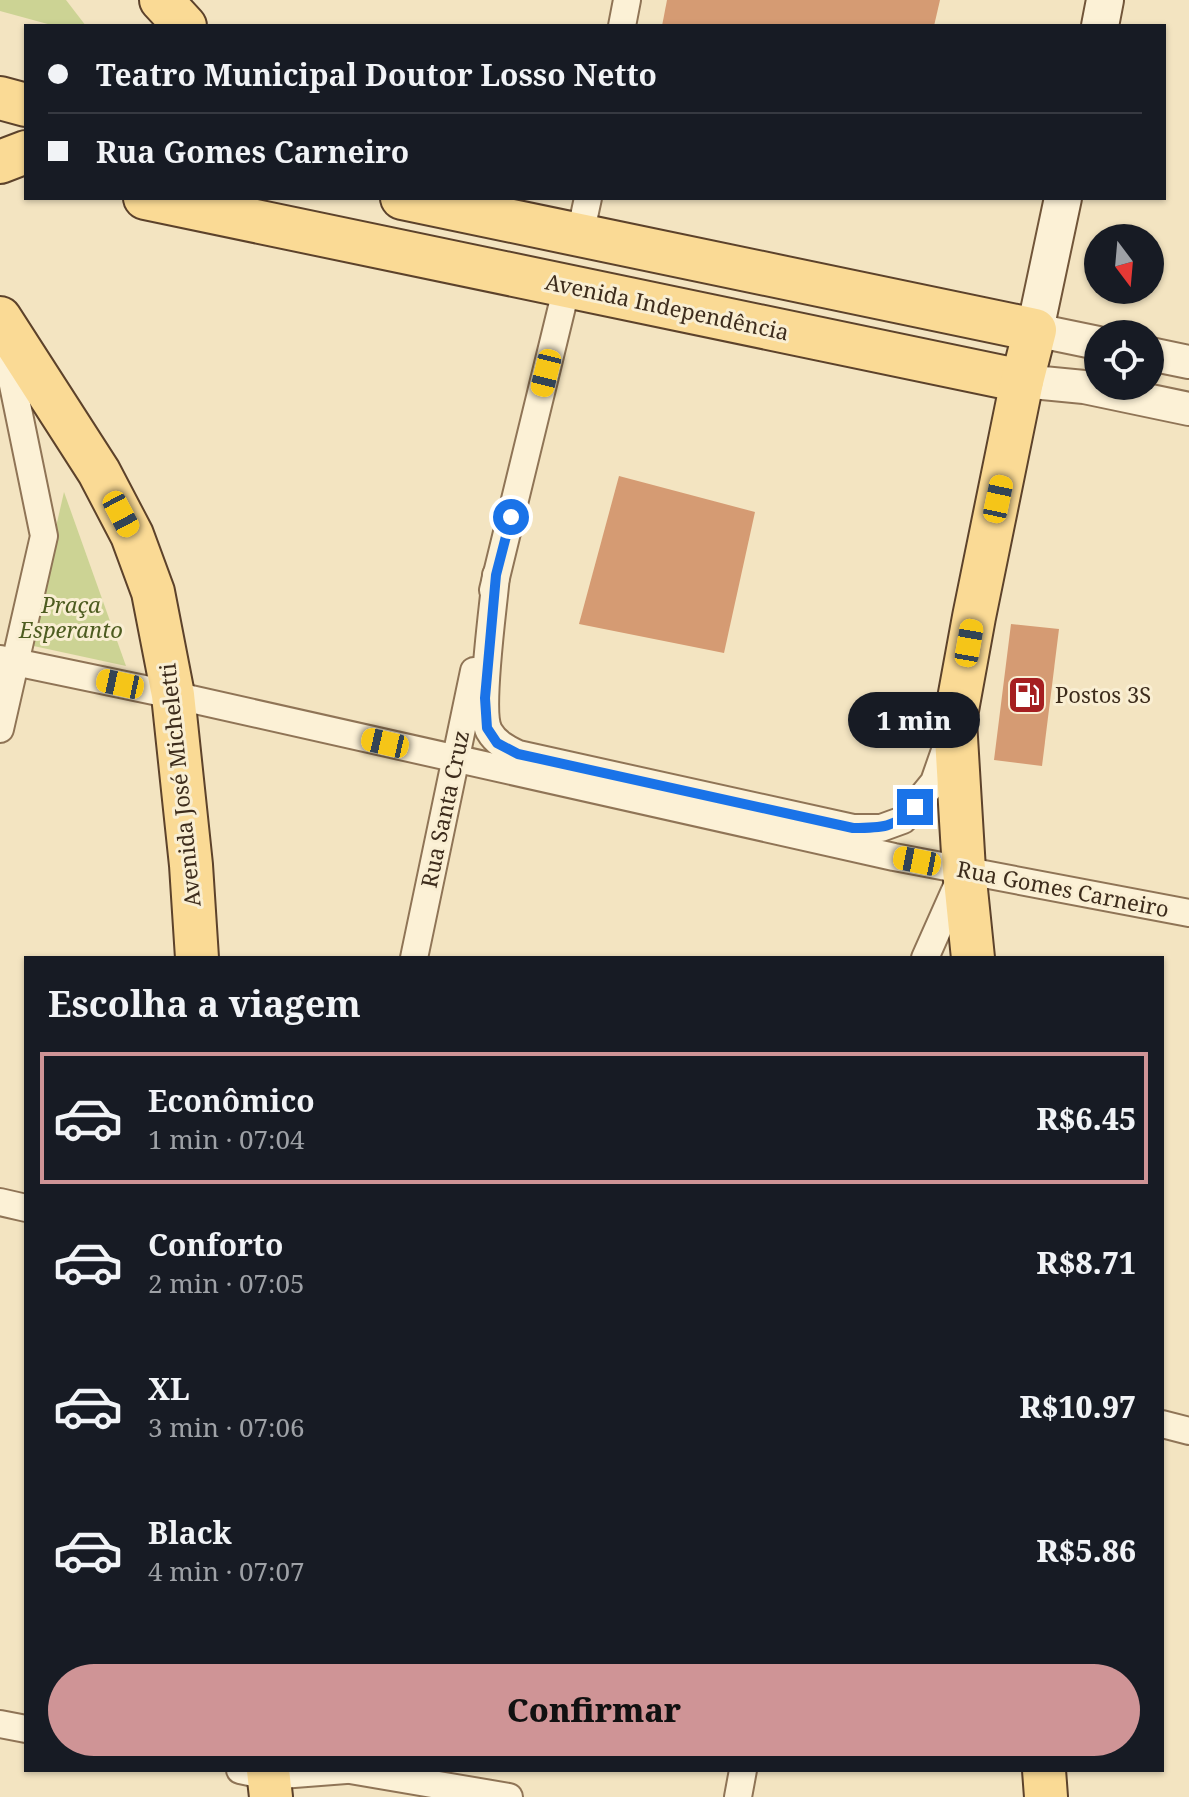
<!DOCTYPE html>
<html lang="pt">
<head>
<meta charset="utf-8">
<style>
  body { margin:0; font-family:"Noto Serif",serif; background:#20242c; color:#f1f3f6; height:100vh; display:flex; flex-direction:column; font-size:30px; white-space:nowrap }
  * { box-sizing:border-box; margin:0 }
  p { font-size:26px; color:#9ea1a6 }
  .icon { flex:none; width:44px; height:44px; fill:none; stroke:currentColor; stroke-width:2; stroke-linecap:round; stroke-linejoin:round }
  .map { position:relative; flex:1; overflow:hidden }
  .panel { position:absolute; left:24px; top:956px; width:1140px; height:816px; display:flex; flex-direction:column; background:#171b24; border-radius:0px; box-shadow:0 2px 6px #0004 }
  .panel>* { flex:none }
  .hud { position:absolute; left:24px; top:24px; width:1142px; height:176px; border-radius:0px; box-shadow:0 2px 6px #0004; display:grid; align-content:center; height:176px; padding:0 24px; background:#171b24 }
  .needle { width:52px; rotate:164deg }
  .controls { position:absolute; left:1084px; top:224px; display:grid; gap:16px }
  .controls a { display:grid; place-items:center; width:80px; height:80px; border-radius:50%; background:#171b24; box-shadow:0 2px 6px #0004; font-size:40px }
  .end { position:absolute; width:36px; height:36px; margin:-18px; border:10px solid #1a73e8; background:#fff; box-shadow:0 0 0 4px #fff }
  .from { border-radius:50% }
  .bubble { position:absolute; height:56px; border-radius:28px; background:#171b24; box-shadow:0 2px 6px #0004; font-size:26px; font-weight:800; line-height:56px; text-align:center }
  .car { position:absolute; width:24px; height:48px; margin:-24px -12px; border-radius:10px; box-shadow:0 0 6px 2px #0007; background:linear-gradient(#f5c518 24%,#345 0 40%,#f5c518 0 76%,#345 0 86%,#f5c518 0) }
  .hud b { display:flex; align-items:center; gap:28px; height:76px; font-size:30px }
  .hud b+b { border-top:2px solid #363941 }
  .hud i { width:20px; height:20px; background:#f1f3f6 }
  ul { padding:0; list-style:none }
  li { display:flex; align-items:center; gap:24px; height:132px; margin:0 16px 12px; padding:0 8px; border:4px solid transparent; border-radius:0px }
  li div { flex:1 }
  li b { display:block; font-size:30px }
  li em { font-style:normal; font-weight:800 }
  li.active { border-color:#cf9496 }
  li>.icon { width:72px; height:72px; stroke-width:1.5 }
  h2 { padding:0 24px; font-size:36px; line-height:96px }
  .primary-button { display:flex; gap:16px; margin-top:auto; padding:16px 24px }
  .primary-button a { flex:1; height:92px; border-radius:48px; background:#cf9496; color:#111; font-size:32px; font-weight:800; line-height:92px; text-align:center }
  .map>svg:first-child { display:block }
</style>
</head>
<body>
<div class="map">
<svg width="1189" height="1797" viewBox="0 0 1189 1797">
  <rect width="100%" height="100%" fill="#f3e4c1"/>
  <g fill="#ccd394">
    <path d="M0,0H66L86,26H55L0,11Z"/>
    <path d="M64,492L126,666L29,645Z"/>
  </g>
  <g fill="#d59b73">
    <path d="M667,0H940L934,26H662Z"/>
    <path d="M619,476L755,512L724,653L579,624Z"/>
    <path d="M1011,624L1059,629L1042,766L994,760Z"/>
  </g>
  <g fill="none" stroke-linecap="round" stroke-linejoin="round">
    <g stroke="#8f7456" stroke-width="30">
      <g id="minor">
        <path d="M622,26L627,0"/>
        <path d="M580,235L588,198"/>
        <path d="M496,575C494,604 478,710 489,731C496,743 506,748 518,754L853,828H881L903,820L934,782L949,739"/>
        <path d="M493,590L567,286"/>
        <path d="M0,659L173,695L894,857L1189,913"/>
        <path d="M0,729L44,536L4,341"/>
        <path d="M414,958L474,671"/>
        <path d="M925,958L961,877"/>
        <path d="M0,1202L26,1208"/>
        <path d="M1162,1424L1189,1431"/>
        <path d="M0,1724L26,1729"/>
        <path d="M240,1770L268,1776L346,1770"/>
        <path d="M350,1770L509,1797"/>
        <path d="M738,1797L743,1770"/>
      </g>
    </g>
    <g stroke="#8f7456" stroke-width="36">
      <g id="tertiary">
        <path d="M1035,330L1098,343"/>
        <path d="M1150,354L1189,362"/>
        <path d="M1022,381L1084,387L1189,409"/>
      </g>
    </g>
    <g stroke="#715539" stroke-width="40">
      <g id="secondary">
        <path d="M1100,26L1105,0"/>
        <path d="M1035,330L1063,198"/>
      </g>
    </g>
    <g stroke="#5c422b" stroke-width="46">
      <g id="primary">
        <path d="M161,0L185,26"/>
        <path d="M0,98L26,105"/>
        <path d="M0,162L26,152"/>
        <path d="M145,198L1022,381"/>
        <path d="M402,198L1035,330L1022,381L974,617L955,721L964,870L973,958"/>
        <path d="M0,318L99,472L132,535L153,592L173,695L191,865L197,958"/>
        <path d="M268,1770L271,1797"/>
        <path d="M1044,1770L1046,1797"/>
      </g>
    </g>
    <use href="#minor" stroke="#fcf1d6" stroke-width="26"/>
    <use href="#tertiary" stroke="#fcf1d6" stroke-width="32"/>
    <use href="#secondary" stroke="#fcf1d6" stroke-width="36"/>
    <use href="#primary" stroke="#fada95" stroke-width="42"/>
  </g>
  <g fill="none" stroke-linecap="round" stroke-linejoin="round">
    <path stroke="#1a73e8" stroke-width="10" d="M511,517L496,575L485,698L487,728L497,743L518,754L853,828C881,828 895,828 915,807"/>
  </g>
  <defs>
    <g id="fuel-square" transform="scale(2)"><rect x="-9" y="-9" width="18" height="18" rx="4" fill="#a51f21" stroke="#f9eed2"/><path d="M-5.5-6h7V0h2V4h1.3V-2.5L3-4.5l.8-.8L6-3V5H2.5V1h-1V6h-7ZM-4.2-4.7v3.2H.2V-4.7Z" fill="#fff"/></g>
  </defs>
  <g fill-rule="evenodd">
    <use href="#fuel-square" x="1027" y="695"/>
  </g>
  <g text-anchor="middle" stroke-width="6" stroke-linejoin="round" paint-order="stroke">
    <g font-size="22" fill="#3d2c1c" stroke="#f9eed2">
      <text transform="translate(667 307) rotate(12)" y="8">Avenida Independência</text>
      <text transform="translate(180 785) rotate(-96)" y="8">Avenida José Micheletti</text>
      <text transform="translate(445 809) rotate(-78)" y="8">Rua Santa Cruz</text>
      <text transform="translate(1063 889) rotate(11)" y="8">Rua Gomes Carneiro</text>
    </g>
    <g font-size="22" font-style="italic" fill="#4d5c20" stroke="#f9eed2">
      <text x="71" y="613">Praça<tspan x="71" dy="25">Esperanto</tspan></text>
    </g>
    <g font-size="22" fill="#3d2c1c" stroke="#f9eed2" text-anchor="start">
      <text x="1055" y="703">Postos 3S</text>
    </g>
  </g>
</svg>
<div class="controls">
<a><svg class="needle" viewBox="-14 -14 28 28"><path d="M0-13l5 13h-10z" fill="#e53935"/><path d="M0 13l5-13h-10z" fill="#9ea1a6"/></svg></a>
<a><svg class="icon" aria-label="locate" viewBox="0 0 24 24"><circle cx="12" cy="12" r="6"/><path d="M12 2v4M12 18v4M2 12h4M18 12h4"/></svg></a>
</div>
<i class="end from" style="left:511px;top:517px"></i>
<i class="end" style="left:915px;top:807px"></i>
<div class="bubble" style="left:848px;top:692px;width:132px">1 min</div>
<i class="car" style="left:546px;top:373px;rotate:194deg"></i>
<i class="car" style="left:998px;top:499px;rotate:12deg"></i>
<i class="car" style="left:121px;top:514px;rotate:152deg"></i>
<i class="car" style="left:969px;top:643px;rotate:10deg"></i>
<i class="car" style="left:120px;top:684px;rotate:282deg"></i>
<i class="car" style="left:385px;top:743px;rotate:283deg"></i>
<i class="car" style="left:917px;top:861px;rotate:281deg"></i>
<div class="hud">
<b><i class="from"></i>Teatro Municipal Doutor Losso Netto</b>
<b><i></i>Rua Gomes Carneiro</b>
</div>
<section class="panel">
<h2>Escolha a viagem</h2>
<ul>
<li class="active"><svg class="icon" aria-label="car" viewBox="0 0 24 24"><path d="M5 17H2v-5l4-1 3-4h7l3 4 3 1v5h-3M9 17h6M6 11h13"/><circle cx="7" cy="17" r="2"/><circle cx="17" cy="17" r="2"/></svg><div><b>Econômico</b><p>1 min · 07:04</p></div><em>R$6.45</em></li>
<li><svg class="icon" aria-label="car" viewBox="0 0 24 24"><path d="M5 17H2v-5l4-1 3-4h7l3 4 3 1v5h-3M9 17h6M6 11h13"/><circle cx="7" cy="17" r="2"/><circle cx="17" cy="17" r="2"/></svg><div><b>Conforto</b><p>2 min · 07:05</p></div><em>R$8.71</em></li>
<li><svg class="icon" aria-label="car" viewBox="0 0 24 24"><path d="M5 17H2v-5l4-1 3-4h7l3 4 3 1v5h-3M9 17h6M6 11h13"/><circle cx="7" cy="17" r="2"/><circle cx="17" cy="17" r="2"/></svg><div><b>XL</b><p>3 min · 07:06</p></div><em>R$10.97</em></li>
<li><svg class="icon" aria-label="car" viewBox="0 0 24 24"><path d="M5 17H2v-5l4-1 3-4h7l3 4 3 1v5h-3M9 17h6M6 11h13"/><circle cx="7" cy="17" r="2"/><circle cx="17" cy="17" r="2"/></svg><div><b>Black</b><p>4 min · 07:07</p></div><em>R$5.86</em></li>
</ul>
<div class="primary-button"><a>Confirmar</a></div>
</section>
</div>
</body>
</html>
